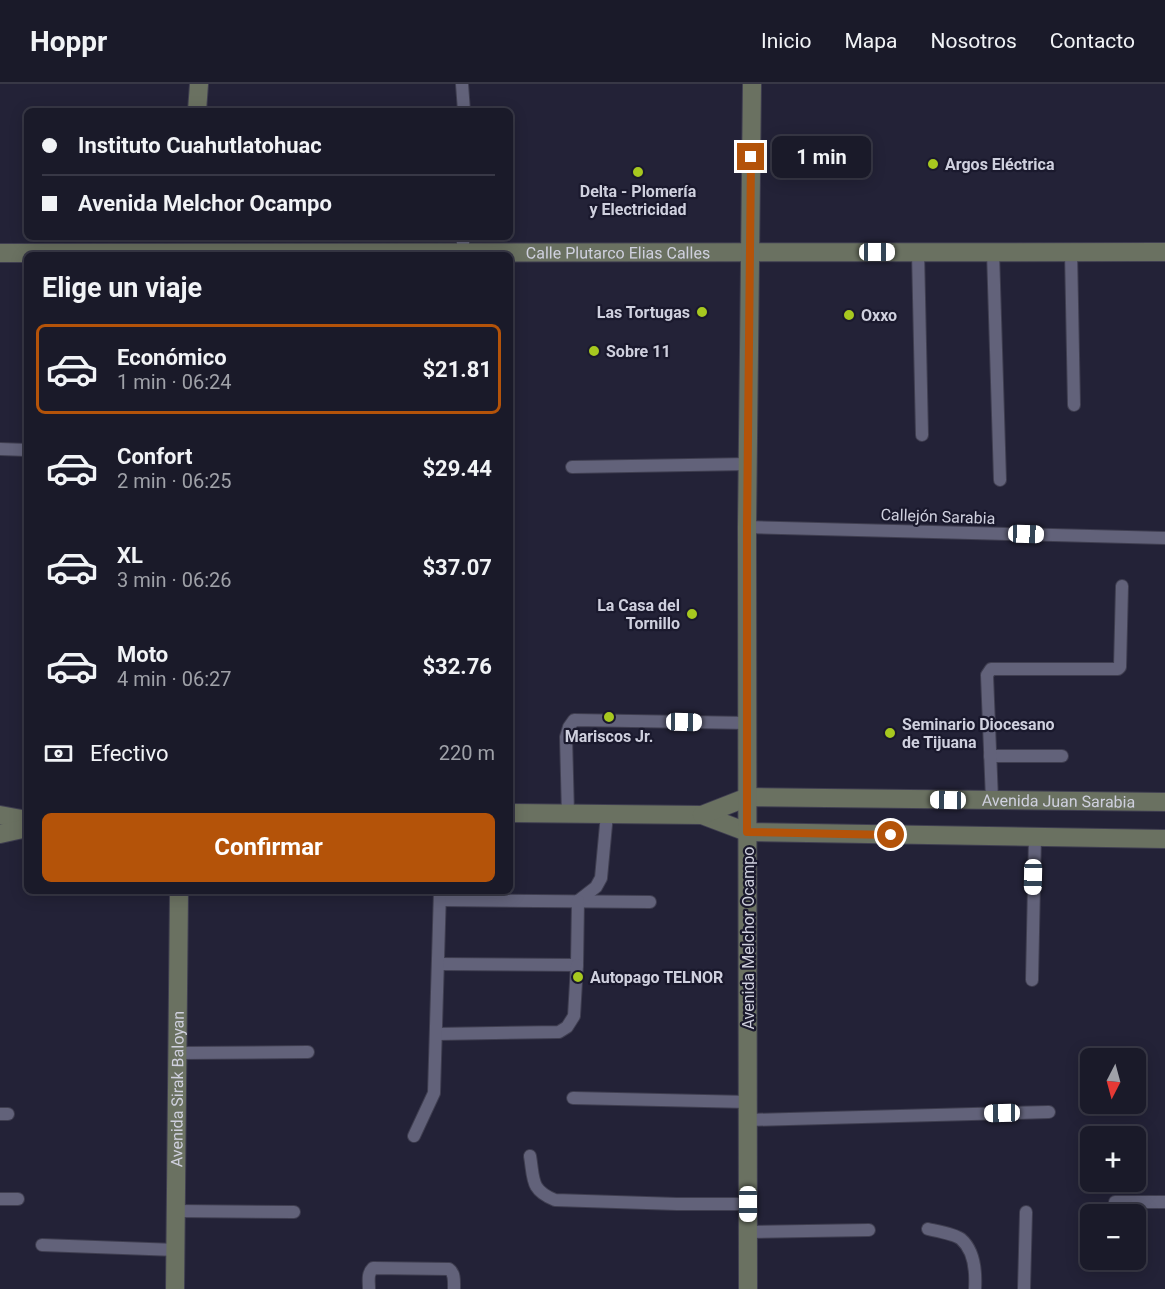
<!DOCTYPE html>
<html lang="es">
<head>
<meta charset="utf-8">
<style>
  body { margin:0; font-family:Roboto,sans-serif; background:#272735; color:#f1f3f6; height:100vh; display:flex; flex-direction:column; font-size:22px; white-space:nowrap }
  * { box-sizing:border-box; margin:0 }
  p { font-size:20px; color:#9fa1a8 }
  .icon { flex:none; width:33px; height:33px; fill:none; stroke:currentColor; stroke-width:2; stroke-linecap:round; stroke-linejoin:round }
  .map { position:relative; flex:1; overflow:hidden }
  .side { position:absolute; left:24px; top:168px; width:489px; height:642px; display:flex; flex-direction:column; background:#1a1a29; border-radius:9px; box-shadow:0 3px 15px #0003,0 0 0 2px #383846 }
  .side>* { flex:none }
  .guide { position:absolute; left:24px; top:24px; width:489px; height:132px; border-radius:9px; box-shadow:0 3px 15px #0003,0 0 0 2px #383846; display:grid; align-content:center; height:132px; padding:0 18px; background:#1a1a29 }
  .needle { width:39px; rotate:186deg }
  .buttons { position:absolute; left:1080px; top:964px; display:grid; gap:12px }
  .buttons a { display:grid; place-items:center; width:66px; height:66px; border-radius:9px; background:#1a1a29; box-shadow:0 3px 15px #0003,0 0 0 2px #383846; font-size:30px }
  .end { position:absolute; width:27px; height:27px; margin:-14px; border:8px solid #b45309; background:#fff; box-shadow:0 0 0 3px #fff }
  .from { border-radius:50% }
  .bubble { position:absolute; height:42px; border-radius:9px; background:#1a1a29; box-shadow:0 3px 15px #0003,0 0 0 2px #383846; font-size:20px; font-weight:700; line-height:42px; text-align:center }
  .car { position:absolute; width:18px; height:36px; margin:-18px -9px; border-radius:8px; box-shadow:0 0 4px 2px #0007; background:linear-gradient(#fff 24%,#345 0 40%,#fff 0 76%,#345 0 86%,#fff 0) }
  .guide b { display:flex; align-items:center; gap:21px; height:57px; font-size:22px }
  .guide b+b { border-top:2px solid #383846 }
  .guide i { width:15px; height:15px; background:#f1f3f6 }
  ul { padding:0; list-style:none }
  li { display:flex; align-items:center; gap:18px; height:90px; margin:0 12px 9px; padding:0 6px; border:3px solid transparent; border-radius:9px }
  li div { flex:1 }
  li b { display:block; font-size:22px }
  li em { font-style:normal; font-weight:700 }
  li.selected { border-color:#b45309 }
  li>.icon { width:54px; height:54px; stroke-width:1.5 }
  h2 { padding:0 18px; font-size:27px; line-height:72px }
  .pay { display:flex; align-items:center; gap:15px; height:66px; padding:0 18px; font-size:22px }
  .pay p { margin-inline-start:auto }
  .action { display:flex; gap:12px; margin-top:auto; padding:12px 18px }
  .action a { flex:1; height:69px; border-radius:9px; background:#b45309; color:#fff; font-size:24px; font-weight:700; line-height:69px; text-align:center }
  header { display:flex; align-items:center; gap:36px; box-sizing:border-box; height:84px; padding:0 30px; background:#1a1a29; border-bottom:2px solid #383846 }
  header strong { font-size:28px }
  nav { display:flex; gap:33px; margin-inline-start:auto; font-size:21px }
  .map>svg:first-child { display:block }
</style>
</head>
<body>
<header>
<strong>Hoppr</strong>
<nav><a>Inicio</a><a>Mapa</a><a>Nosotros</a><a>Contacto</a></nav>
</header>
<div class="map">
<svg width="1165" height="1205" viewBox="0 0 1165 1205">
  <rect width="100%" height="100%" fill="#232237"/>
  <g fill="none" stroke-linecap="round" stroke-linejoin="round">
    <g stroke="#3f3e50" stroke-width="14">
      <g id="lane">
        <path d="M462,0L464,27"/>
        <path d="M918,168L922,351"/>
        <path d="M993,168L1000,396"/>
        <path d="M1071,168L1074,321"/>
        <path d="M463,169V153"/>
        <path d="M0,365L27,366"/>
        <path d="M572,383L748,380"/>
        <path d="M747,443L1165,454"/>
        <path d="M990,672H1062"/>
        <path d="M992,716L987,591L991,585H1118L1120,583L1122,502"/>
        <path d="M568,730L566,653L569,643L574,636L748,639"/>
        <path d="M440,816L650,818"/>
        <path d="M578,817L596,803L601,794L607,730"/>
        <path d="M438,880L577,881L578,817"/>
        <path d="M1032,896L1035,753"/>
        <path d="M436,950L559,948L567,943L574,932L577,881"/>
        <path d="M177,969L308,968"/>
        <path d="M573,1014L748,1018"/>
        <path d="M0,1030H8"/>
        <path d="M748,1036L1049,1028"/>
        <path d="M414,1052L434,1009L440,807"/>
        <path d="M530,1072C534,1095 530,1106 555,1116L677,1120H748"/>
        <path d="M0,1115H18"/>
        <path d="M1115,1118H1165"/>
        <path d="M176,1127L294,1128"/>
        <path d="M928,1145C937,1147 955,1150 961,1155C975,1167 976,1188 975,1205"/>
        <path d="M748,1148L869,1146"/>
        <path d="M42,1161L176,1166"/>
        <path d="M369,1205C369,1197 367,1190 373,1184L449,1185C455,1189 454,1198 454,1205"/>
        <path d="M1024,1205L1026,1128"/>
      </g>
    </g>
    <g stroke="#3f3e50" stroke-width="20">
      <g id="secondary">
        <path d="M197,27L199,0"/>
        <path id="s1" d="M0,169L1165,168"/>
        <path d="M510,729L702,731L747,748L1165,755"/>
        <path d="M0,731L27,736"/>
        <path id="s2" d="M702,731L748,713L1165,718"/>
        <path d="M0,750L27,744"/>
        <path id="s3" d="M175,1205L179,807"/>
        <path d="M748,1205L747,443L752,0"/>
      </g>
    </g>
    <use href="#lane" stroke="#62627a" stroke-width="12"/>
    <use href="#secondary" stroke="#6a7161" stroke-width="18"/>
  </g>
  <g fill="none" stroke-linecap="round" stroke-linejoin="round">
    <path stroke="#b45309" stroke-width="8" d="M751,73L747,443V748L891,751"/>
  </g>
  <g fill="#a7c81f" stroke="#1a192d" stroke-width="2">
    <circle cx="933" cy="80" r="6"/>
    <circle cx="638" cy="88" r="6"/>
    <circle cx="702" cy="228" r="6"/>
    <circle cx="849" cy="231" r="6"/>
    <circle cx="594" cy="267" r="6"/>
    <circle cx="692" cy="530" r="6"/>
    <circle cx="609" cy="633" r="6"/>
    <circle cx="890" cy="649" r="6"/>
    <circle cx="578" cy="893" r="6"/>
  </g>
  <g text-anchor="middle" stroke-width="4.5" stroke-linejoin="round" paint-order="stroke">
    <g font-size="16" font-weight="bold" fill="#cfd0de" stroke="#1a192d" text-anchor="start">
      <text x="945" y="86">Argos Eléctrica</text>
      <text x="638" y="113" text-anchor="middle">Delta - Plomería<tspan x="638" dy="18">y Electricidad</tspan></text>
      <text x="690" y="234" text-anchor="end">Las Tortugas</text>
      <text x="861" y="237">Oxxo</text>
      <text x="606" y="273">Sobre 11</text>
      <text x="680" y="527" text-anchor="end">La Casa del<tspan x="680" dy="18">Tornillo</tspan></text>
      <text x="902" y="646">Seminario Diocesano<tspan x="902" dy="18">de Tijuana</tspan></text>
      <text x="609" y="658" text-anchor="middle">Mariscos Jr.</text>
      <text x="590" y="899">Autopago TELNOR</text>
    </g>
    <g font-size="16" fill="#cfd0de" stroke="#1a192d">
      <text dy="6" stroke="none"><textPath href="#s1" startOffset="618">Calle Plutarco Elias Calles</textPath></text>
      <text transform="translate(938 432) rotate(2)" y="6">Callejón Sarabia</text>
      <text dy="6" stroke="none"><textPath href="#s2" startOffset="360">Avenida Juan Sarabia</textPath></text>
      <text transform="translate(748 854) rotate(-90)" y="6">Avenida Melchor Ocampo</text>
      <text dy="6" stroke="none"><textPath href="#s3" startOffset="200">Avenida Sirak Baloyan</textPath></text>
    </g>
  </g>
</svg>
<div class="buttons">
<a><svg class="needle" viewBox="-14 -14 28 28"><path d="M0-13l5 13h-10z" fill="#e53935"/><path d="M0 13l5-13h-10z" fill="#9fa1a8"/></svg></a>
<a>+</a>
<a>−</a>
</div>
<i class="end from" style="left:891px;top:751px"></i>
<i class="end" style="left:751px;top:73px"></i>
<div class="bubble" style="left:772px;top:52px;width:99px">1 min</div>
<i class="car" style="left:877px;top:168px;rotate:90deg"></i>
<i class="car" style="left:1026px;top:450px;rotate:92deg"></i>
<i class="car" style="left:684px;top:638px;rotate:91deg"></i>
<i class="car" style="left:948px;top:716px;rotate:271deg"></i>
<i class="car" style="left:1033px;top:793px;rotate:181deg"></i>
<i class="car" style="left:1002px;top:1029px;rotate:269deg"></i>
<i class="car" style="left:748px;top:1120px;rotate:180deg"></i>
<div class="guide">
<b><i class="from"></i>Instituto Cuahutlatohuac</b>
<b><i></i>Avenida Melchor Ocampo</b>
</div>
<section class="side">
<h2>Elige un viaje</h2>
<ul>
<li class="selected"><svg class="icon" aria-label="car" viewBox="0 0 24 24"><path d="M5 17H2v-5l4-1 3-4h7l3 4 3 1v5h-3M9 17h6M6 11h13"/><circle cx="7" cy="17" r="2"/><circle cx="17" cy="17" r="2"/></svg><div><b>Económico</b><p>1 min · 06:24</p></div><em>$21.81</em></li>
<li><svg class="icon" aria-label="car" viewBox="0 0 24 24"><path d="M5 17H2v-5l4-1 3-4h7l3 4 3 1v5h-3M9 17h6M6 11h13"/><circle cx="7" cy="17" r="2"/><circle cx="17" cy="17" r="2"/></svg><div><b>Confort</b><p>2 min · 06:25</p></div><em>$29.44</em></li>
<li><svg class="icon" aria-label="car" viewBox="0 0 24 24"><path d="M5 17H2v-5l4-1 3-4h7l3 4 3 1v5h-3M9 17h6M6 11h13"/><circle cx="7" cy="17" r="2"/><circle cx="17" cy="17" r="2"/></svg><div><b>XL</b><p>3 min · 06:26</p></div><em>$37.07</em></li>
<li><svg class="icon" aria-label="car" viewBox="0 0 24 24"><path d="M5 17H2v-5l4-1 3-4h7l3 4 3 1v5h-3M9 17h6M6 11h13"/><circle cx="7" cy="17" r="2"/><circle cx="17" cy="17" r="2"/></svg><div><b>Moto</b><p>4 min · 06:27</p></div><em>$32.76</em></li>
</ul>
<div class="pay"><svg class="icon" aria-label="cash" viewBox="0 0 24 24"><path d="M3 7h18v10H3z"/><circle cx="12" cy="12" r="2"/></svg>Efectivo<p>220 m</p></div>
<div class="action"><a>Confirmar</a></div>
</section>
</div>
</body>
</html>
